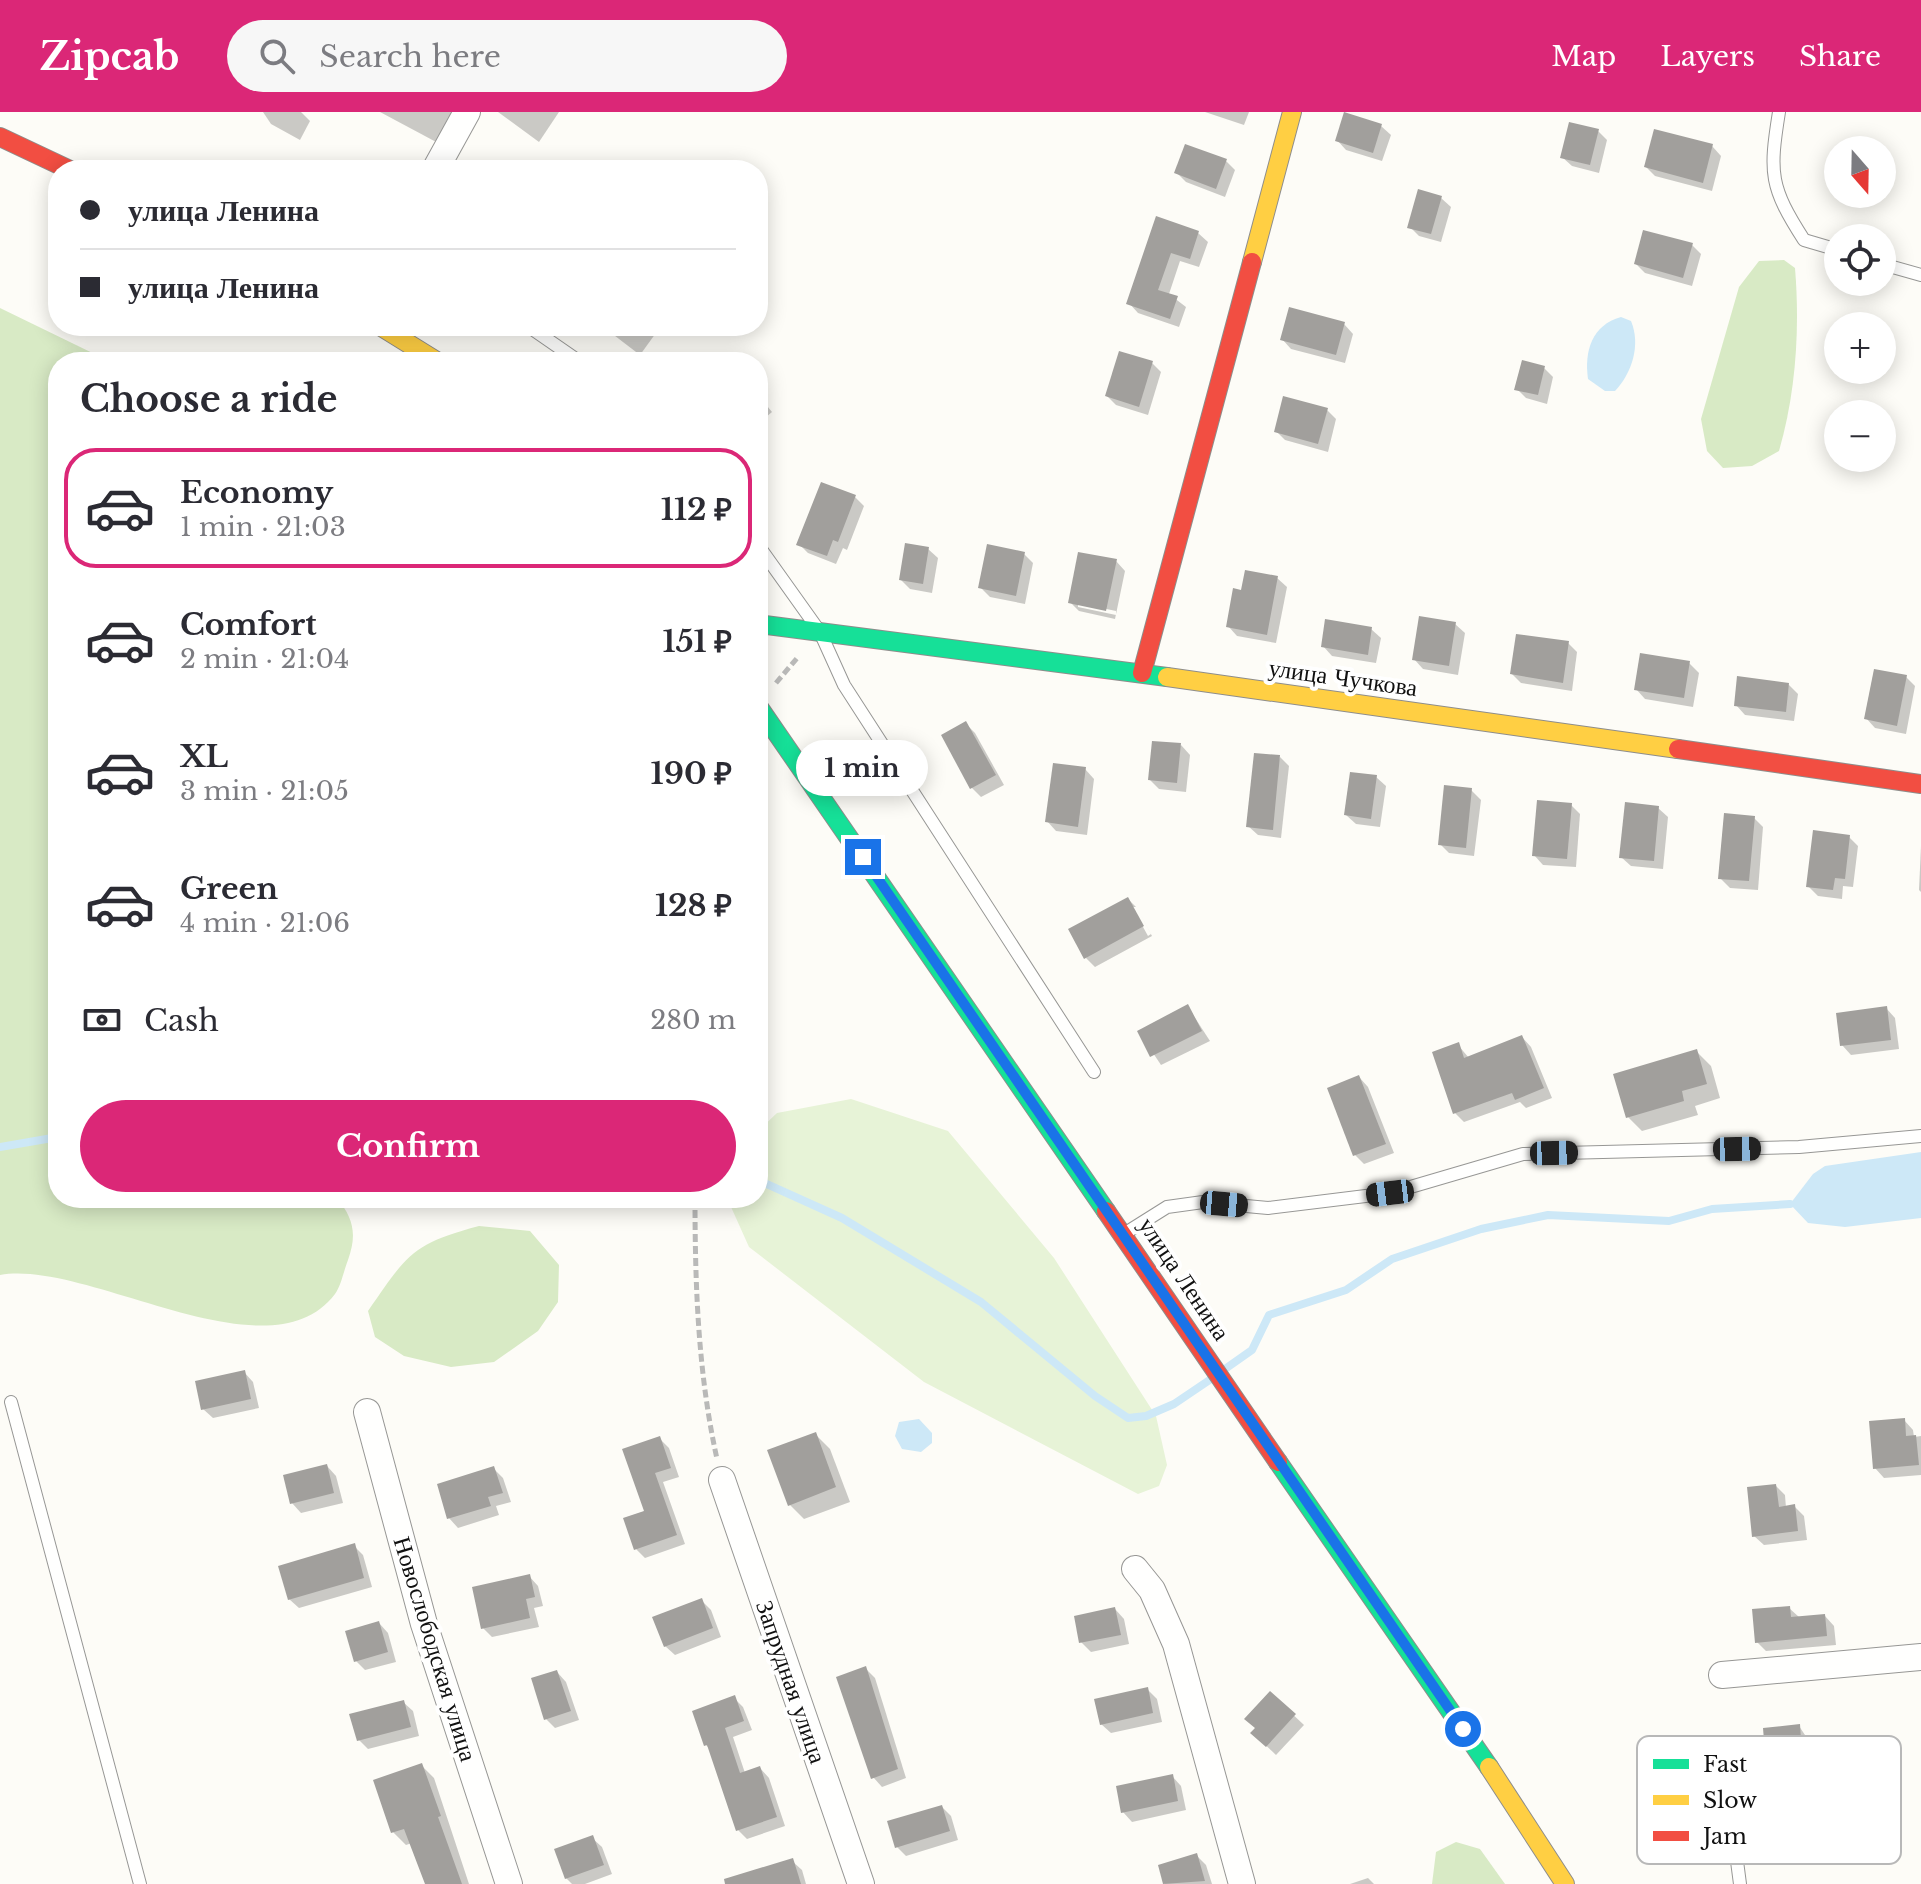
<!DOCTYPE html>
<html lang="en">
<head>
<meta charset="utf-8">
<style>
  body { margin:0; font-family:"Libre Baskerville",serif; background:#f7f7f7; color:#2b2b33; height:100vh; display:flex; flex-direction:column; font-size:30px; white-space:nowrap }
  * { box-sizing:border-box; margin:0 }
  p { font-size:26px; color:#7c7c81 }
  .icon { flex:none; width:44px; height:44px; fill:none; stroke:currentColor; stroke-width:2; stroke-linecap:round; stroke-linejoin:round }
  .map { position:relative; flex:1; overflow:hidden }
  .details { position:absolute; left:48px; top:240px; width:720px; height:856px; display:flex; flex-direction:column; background:#fff; border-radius:32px; box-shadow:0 4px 20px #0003 }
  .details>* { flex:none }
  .guide { position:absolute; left:48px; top:48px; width:720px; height:176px; border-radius:32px; box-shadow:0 4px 20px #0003; display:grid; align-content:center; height:176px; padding:0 32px; background:#fff }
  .needle { width:52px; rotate:160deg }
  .buttons { position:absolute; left:1824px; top:24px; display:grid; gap:16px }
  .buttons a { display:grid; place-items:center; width:72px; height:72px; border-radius:50%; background:#fff; box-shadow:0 4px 20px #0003; font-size:40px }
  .end { position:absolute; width:36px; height:36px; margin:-18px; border:10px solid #1a73e8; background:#fff; box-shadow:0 0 0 4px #fff }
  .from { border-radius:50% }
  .bubble { position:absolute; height:56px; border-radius:28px; background:#fff; box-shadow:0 4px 20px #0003; font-size:26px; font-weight:800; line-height:56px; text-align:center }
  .car { position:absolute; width:24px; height:48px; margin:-24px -12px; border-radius:10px; box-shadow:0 0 6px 2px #0007; background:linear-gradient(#222 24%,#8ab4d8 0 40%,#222 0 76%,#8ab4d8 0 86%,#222 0) }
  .guide b { display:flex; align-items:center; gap:28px; height:76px; font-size:30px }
  .guide b+b { border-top:2px solid #e1e1e2 }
  .guide i { width:20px; height:20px; background:#2b2b33 }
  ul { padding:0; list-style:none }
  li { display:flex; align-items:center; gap:24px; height:120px; margin:0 16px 12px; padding:0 16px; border:4px solid transparent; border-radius:32px }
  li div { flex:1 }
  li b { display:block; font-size:30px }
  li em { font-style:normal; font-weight:800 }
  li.current { border-color:#db2777 }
  li>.icon { width:72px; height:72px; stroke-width:1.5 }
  h2 { padding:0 32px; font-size:36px; line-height:96px }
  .pay { display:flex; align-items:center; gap:20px; height:88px; padding:0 32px; font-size:30px }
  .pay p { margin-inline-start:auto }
  .cta { display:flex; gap:16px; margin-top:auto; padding:16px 32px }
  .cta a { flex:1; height:92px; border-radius:48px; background:#db2777; color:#fff; font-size:32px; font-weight:800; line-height:92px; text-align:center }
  header { display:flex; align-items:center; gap:48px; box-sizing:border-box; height:112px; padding:0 40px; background:#db2777; color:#fff }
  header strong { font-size:38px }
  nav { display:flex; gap:44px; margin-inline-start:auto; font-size:28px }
  .search { width:560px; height:72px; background:#f7f7f7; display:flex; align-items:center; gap:20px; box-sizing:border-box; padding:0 28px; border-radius:44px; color:#7c7c81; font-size:30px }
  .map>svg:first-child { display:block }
</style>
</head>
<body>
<header>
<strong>Zipcab</strong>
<div class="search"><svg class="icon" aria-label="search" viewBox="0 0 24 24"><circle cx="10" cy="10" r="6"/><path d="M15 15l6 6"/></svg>Search here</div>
<nav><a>Map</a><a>Layers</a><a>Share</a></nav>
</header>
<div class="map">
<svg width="1921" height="1772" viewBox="0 0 1921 1772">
  <rect width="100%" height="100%" fill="#fdfcf7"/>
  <path fill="#e7f3d7" d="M851,987L948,1019L1054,1146L1156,1304L1167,1353L1159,1374L1138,1382L924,1270L749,1135L727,1086H758V1019L777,1001Z"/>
  <g fill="#d8eac5">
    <path d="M1784,148L1795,156C1800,217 1796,280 1779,339L1752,354L1723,356L1707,339L1701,307L1739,175L1759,149Z"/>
    <path d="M0,196L111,250H58V1086H337C354,1107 357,1123 348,1148C344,1158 341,1174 335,1182C269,1269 88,1147 0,1163Z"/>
    <path d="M479,1114L530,1119L559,1153L558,1190L538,1219L494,1250L451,1255L404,1244L375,1225L368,1199C407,1143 411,1132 479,1114Z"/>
    <path d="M1456,1730L1480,1737L1505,1772H1432L1436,1740Z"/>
  </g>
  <g fill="#cde8f7">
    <path d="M1621,205L1631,209C1641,233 1632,261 1615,279H1605L1588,267C1584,239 1592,213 1621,205Z"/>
    <path d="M1921,1040V1106L1845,1115L1808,1111L1790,1092L1813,1062L1825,1054Z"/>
    <path d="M919,1307L932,1321V1331L921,1340L902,1337L895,1324L899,1310Z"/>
  </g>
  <g fill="#0003" fill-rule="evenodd">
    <path d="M263,0H301L310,9L300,28L271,12Z"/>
    <path d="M380,0H454L438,31Z"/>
    <path d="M498,0H559L539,30Z"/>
    <path d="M1205,0H1249L1244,13Z"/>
    <path d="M1381,14L1391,23L1382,49L1346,38L1337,28Z"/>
    <path d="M1598,19L1607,28L1599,61L1572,54L1562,45Z"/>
    <path d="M1712,34L1721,44L1712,79L1655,64L1646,55Z"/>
    <path d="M1226,49L1235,58L1225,85L1186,70L1176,60Z"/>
    <path d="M1441,86L1451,95L1441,130L1419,124L1410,115Z"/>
    <path d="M1157,107L1198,121L1208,130L1199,155L1180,149L1169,182L1186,195L1179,215L1138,201L1129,191Z"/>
    <path d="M1692,133L1701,142L1692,174L1645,161L1636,152Z"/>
    <path d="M1344,212L1353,222L1345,251L1291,237L1282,227Z"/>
    <path d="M602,214H661L640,243Z"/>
    <path d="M1152,251L1161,260L1148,303L1116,293L1107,284Z"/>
    <path d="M1544,256L1553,265L1547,292L1526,286L1517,277Z"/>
    <path d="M758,283L772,300L758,312Z"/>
    <path d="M1327,298L1336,307L1328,340L1285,328L1276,319Z"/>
    <path d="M855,385L864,394L847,438L843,436L836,452L808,441L799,432Z"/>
    <path d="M928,437L938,446L932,481L910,477L901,468Z"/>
    <path d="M1024,442L1033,451L1025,492L990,485L980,475Z"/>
    <path d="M1116,449L1125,459L1115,507L1079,499L1070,490ZM1078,491L1116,499V503L1078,495Z"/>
    <path d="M1277,466L1287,475L1276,531L1237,524L1228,514L1243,480Z"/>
    <path d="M1455,512L1465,521L1458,563L1423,557L1414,547Z"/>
    <path d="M1371,517L1381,526L1376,551L1332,544L1323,534Z"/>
    <path d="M1568,531L1577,540L1572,579L1521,571L1512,562Z"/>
    <path d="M1689,551L1699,561L1693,595L1645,587L1636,577Z"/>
    <path d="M1906,565L1915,574L1906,622L1875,616L1866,606Z"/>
    <path d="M1789,573L1798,582L1794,609L1745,603L1736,593Z"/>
    <path d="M966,612L975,621L1004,673L981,685L972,676L943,624Z"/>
    <path d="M1181,633L1190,643L1186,680L1159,677L1150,668Z"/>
    <path d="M1280,645L1289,654L1281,726L1258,723L1248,714Z"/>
    <path d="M1085,657L1094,667L1087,723L1056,719L1047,709Z"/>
    <path d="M1376,665L1386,674L1380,715L1356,712L1346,703Z"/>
    <path d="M1471,678L1481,688L1474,744L1449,741L1440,732Z"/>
    <path d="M1571,693L1580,702L1576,755L1543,753L1534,743Z"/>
    <path d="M1658,696L1668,705L1663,757L1631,754L1621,745Z"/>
    <path d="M1754,706L1763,715L1758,778L1730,776L1720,766Z"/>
    <path d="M1849,725L1858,734L1853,775L1843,774L1842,787L1818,784L1808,774Z"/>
    <path d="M1921,734V780L1919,778Z"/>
    <path d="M1128,787L1136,795H1132L1148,824L1151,822L1137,796L1152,824L1095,855L1086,846Z"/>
    <path d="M1188,895L1210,929L1161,953L1139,920Z"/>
    <path d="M1886,896L1895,906L1899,937L1851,943L1842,933Z"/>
    <path d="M1522,925L1531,935L1552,986L1526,996L1520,990L1464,1010L1455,1001L1458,933L1469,946Z"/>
    <path d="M1696,939L1711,954L1720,986L1695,994L1698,1003L1642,1019L1628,1005Z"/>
    <path d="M1359,965L1368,975L1394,1041L1364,1052L1355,1043Z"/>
    <path d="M244,1260L253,1270L259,1296L213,1306L203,1297Z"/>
    <path d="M1904,1308L1913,1318L1914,1325L1921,1324V1363L1884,1366L1875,1356Z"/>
    <path d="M815,1322L830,1337L850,1390L804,1407L790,1393Z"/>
    <path d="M659,1326L669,1336L679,1365L663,1370L685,1432L645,1446L636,1437Z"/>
    <path d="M327,1354L336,1364L343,1391L301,1401L292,1391Z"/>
    <path d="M494,1357L503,1366L511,1390L496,1394L499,1403L458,1416L449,1406Z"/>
    <path d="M1776,1374L1785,1383L1786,1396L1794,1394L1804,1404L1807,1428L1764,1433L1754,1424Z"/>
    <path d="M354,1434L363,1443L372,1475L299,1496L289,1487Z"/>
    <path d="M529,1464L538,1474L543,1494L534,1496L539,1515L492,1525L483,1516Z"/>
    <path d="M701,1488L711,1498L721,1525L675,1543L665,1534Z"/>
    <path d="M1789,1496L1799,1505L1825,1504L1834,1514L1836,1533L1766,1539L1757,1530Z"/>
    <path d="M1115,1497L1124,1507L1129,1532L1091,1540L1081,1530Z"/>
    <path d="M379,1511L388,1521L396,1550L365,1558L356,1549Z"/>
    <path d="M865,1556L875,1566L906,1666L882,1675L873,1665Z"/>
    <path d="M557,1560L566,1570L579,1608L555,1616L546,1607Z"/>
    <path d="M1147,1577L1157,1587L1162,1610L1111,1621L1101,1612Z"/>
    <path d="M1270,1581L1304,1613L1276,1643L1253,1621Z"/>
    <path d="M734,1586L743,1595L752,1618L733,1625L745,1661L760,1656L769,1666L785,1714L747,1727L738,1718L711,1638L706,1633Z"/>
    <path d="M403,1590L413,1599L419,1624L368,1637L359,1628Z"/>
    <path d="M1799,1614L1809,1629H1818L1827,1638L1831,1683L1839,1682L1848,1691L1851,1723L1794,1729L1785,1719L1778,1662L1768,1653Z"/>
    <path d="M421,1653L434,1666L469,1772H427L412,1731L406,1733L393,1720Z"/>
    <path d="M1172,1664L1181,1674L1186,1698L1132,1710L1123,1700Z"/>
    <path d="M942,1695L951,1704L958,1728L906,1744L897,1735Z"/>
    <path d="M592,1726L602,1735L612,1762L585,1772H572L566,1766Z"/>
    <path d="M1197,1744L1206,1753L1212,1772H1165L1160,1754Z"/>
    <path d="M792,1749L802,1758L806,1772H759Z"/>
    <path d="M1368,1766L1374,1772H1350Z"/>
  </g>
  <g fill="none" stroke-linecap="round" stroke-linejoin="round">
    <g stroke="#cde8f7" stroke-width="8">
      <path d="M0,1035L58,1025"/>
      <path d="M758,1068L842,1106L981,1190L1095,1284L1128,1306L1146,1304L1174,1292L1211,1267"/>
      <path d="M258,1086L266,1091L297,1086"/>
      <path d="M1225,1257L1252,1238L1269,1203L1346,1178L1392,1147L1481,1117L1548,1103L1669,1109L1712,1097L1790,1092"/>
    </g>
  </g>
  <g fill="#a19f9c">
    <path d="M1344,0L1382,12L1373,41L1335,29Z"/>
    <path d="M1569,10L1599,17L1590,53L1560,46Z"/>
    <path d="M1654,17L1713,32L1703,71L1644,55Z"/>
    <path d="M1185,32L1227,47L1216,77L1174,61Z"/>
    <path d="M1418,77L1442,84L1431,122L1407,116Z"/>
    <path d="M1156,104L1199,119L1190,147L1171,141L1158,178L1178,184L1170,207L1126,192Z"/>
    <path d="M1643,118L1693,131L1683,166L1634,152Z"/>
    <path d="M1289,195L1345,210L1336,243L1280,228Z"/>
    <path d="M1119,239L1153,249L1139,295L1105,284Z"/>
    <path d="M1522,248L1545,254L1538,283L1514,278Z"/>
    <path d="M1283,284L1328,296L1318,332L1274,320Z"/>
    <path d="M821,370L856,383L838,430L833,428L827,444L796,433Z"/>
    <path d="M905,431L929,435L923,472L899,468Z"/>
    <path d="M987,432L1025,440L1016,484L978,476Z"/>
    <path d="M1078,440L1117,447L1106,499L1068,491Z"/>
    <path d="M1245,458L1278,464L1267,523L1226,515L1233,476L1241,478Z"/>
    <path d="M1419,504L1456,510L1449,554L1412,548Z"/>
    <path d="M1325,507L1372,515L1368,543L1321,535Z"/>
    <path d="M1516,522L1569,529L1563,571L1510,562Z"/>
    <path d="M1640,541L1690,549L1684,586L1634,578Z"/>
    <path d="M1874,557L1907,563L1897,614L1864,607Z"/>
    <path d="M1737,564L1789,571L1786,600L1734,594Z"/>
    <path d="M966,609L996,663L970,677L941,623Z"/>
    <path d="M1152,629L1181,631L1177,671L1148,668Z"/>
    <path d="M1254,641L1280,643L1273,718L1246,715Z"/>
    <path d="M1053,651L1086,655L1078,715L1045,710Z"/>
    <path d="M1350,660L1377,663L1371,707L1344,703Z"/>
    <path d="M1444,673L1472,676L1466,736L1438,733Z"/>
    <path d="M1537,688L1572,691L1567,747L1532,744Z"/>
    <path d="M1625,690L1659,694L1654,749L1619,746Z"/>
    <path d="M1724,701L1755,704L1749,769L1718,767Z"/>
    <path d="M1813,718L1850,723L1845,767L1835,766L1833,778L1806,775Z"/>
    <path d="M1128,785L1144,814L1084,847L1068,817Z"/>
    <path d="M1188,892L1202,919L1150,945L1137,919Z"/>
    <path d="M1887,894L1891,928L1840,934L1836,901Z"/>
    <path d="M1522,923L1544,976L1515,988L1512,981L1453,1002L1432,940L1459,930L1464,946Z"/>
    <path d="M1697,937L1707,972L1682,979L1684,989L1626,1006L1613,962Z"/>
    <path d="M1359,963L1386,1032L1353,1044L1327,976Z"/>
    <path d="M245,1258L251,1287L201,1298L195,1269Z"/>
    <path d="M1905,1306L1906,1324L1916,1323L1919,1353L1873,1357L1869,1309Z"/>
    <path d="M816,1320L836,1375L788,1394L767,1338Z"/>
    <path d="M660,1324L671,1356L655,1361L677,1423L634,1438L623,1406L644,1399L622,1337Z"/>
    <path d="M327,1352L334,1381L290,1392L283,1363Z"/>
    <path d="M494,1354L503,1381L488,1385L491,1394L447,1407L437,1372Z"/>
    <path d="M1776,1372L1779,1395L1795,1392L1798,1419L1752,1425L1747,1375Z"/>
    <path d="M355,1431L364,1466L288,1488L278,1454Z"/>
    <path d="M530,1462L535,1485L526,1487L530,1506L481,1517L472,1475Z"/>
    <path d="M702,1486L713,1516L664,1535L652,1505Z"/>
    <path d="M1790,1494L1791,1505L1825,1502L1827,1524L1755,1531L1752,1497Z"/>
    <path d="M1115,1495L1121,1523L1079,1531L1074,1504Z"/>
    <path d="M379,1509L388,1540L354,1550L345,1519Z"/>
    <path d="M866,1554L898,1657L871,1667L836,1565Z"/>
    <path d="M557,1558L571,1599L544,1608L531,1566Z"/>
    <path d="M1148,1575L1153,1601L1100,1613L1094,1587Z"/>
    <path d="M1270,1579L1296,1602L1266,1635L1250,1621L1255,1616L1244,1607Z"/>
    <path d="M735,1583L744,1609L725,1616L740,1661L760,1654L777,1705L736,1719L707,1633L704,1634L692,1599Z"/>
    <path d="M404,1588L411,1615L357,1629L349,1602Z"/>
    <path d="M1800,1612L1801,1628L1818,1627L1823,1682L1840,1680L1843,1715L1783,1720L1776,1653L1766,1654L1763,1616Z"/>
    <path d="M422,1651L441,1704L438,1705L462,1772H425L404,1717L391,1721L373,1668Z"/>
    <path d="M1173,1662L1178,1689L1121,1701L1116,1674Z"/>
    <path d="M942,1693L950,1719L895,1736L887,1709Z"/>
    <path d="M593,1723L604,1753L565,1767L554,1737Z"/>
    <path d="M1197,1741L1205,1769L1163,1772L1158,1753Z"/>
    <path d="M793,1746L801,1772H725L724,1767Z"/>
  </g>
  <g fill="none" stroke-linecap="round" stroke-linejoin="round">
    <g stroke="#979795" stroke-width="14">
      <g id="lane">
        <path d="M1779,0C1769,62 1770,75 1804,128L1838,138"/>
        <path d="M1882,152L1921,163"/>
        <path d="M528,214L580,250"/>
        <path d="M758,433L820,520L844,573L1094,960"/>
        <path d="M1124,1122L1167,1095L1203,1090L1268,1096L1390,1081L1523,1042L1799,1035L1921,1024"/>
        <path d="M11,1290L140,1772"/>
        <path d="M1727,1673L1740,1772"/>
      </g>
    </g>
    <g stroke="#979795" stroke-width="28">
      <g id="street">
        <path d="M435,58L467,0"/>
        <path d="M367,1300L424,1512L509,1772"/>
        <path d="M722,1368L861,1772"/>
        <path d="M1135,1457L1152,1478L1176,1532L1242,1772"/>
        <path d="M1722,1563L1921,1545"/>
      </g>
    </g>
    <g stroke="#8e8d8b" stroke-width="20">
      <g id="fast">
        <path d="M758,512L1167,565"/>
        <path d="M758,594L1106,1099"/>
        <path d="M1278,1350L1489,1655"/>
      </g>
    </g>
    <g stroke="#8e8d8b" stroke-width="20">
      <g id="slow">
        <path d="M1252,150L1292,0"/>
        <path d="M380,214L438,250"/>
        <path d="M1167,565L1678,637"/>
        <path d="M1489,1655L1565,1772"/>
      </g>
    </g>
    <g stroke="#8e8d8b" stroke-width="20">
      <g id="jam">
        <path d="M0,25L70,58"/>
        <path d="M1142,561L1252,150"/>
        <path d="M1678,637L1921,672"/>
        <path d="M1106,1099L1278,1350"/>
      </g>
    </g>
    <g stroke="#b9b9b8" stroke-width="5" stroke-dasharray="8 4" stroke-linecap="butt">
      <path d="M776,571L798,545"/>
      <path d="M695,1086C695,1174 698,1261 717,1347"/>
    </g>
    <use href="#lane" stroke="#fffffe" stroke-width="12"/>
    <use href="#street" stroke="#fffffe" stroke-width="26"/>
    <use href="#fast" stroke="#16e098" stroke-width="18"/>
    <use href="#slow" stroke="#ffcf43" stroke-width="18"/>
    <use href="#jam" stroke="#f24e42" stroke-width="18"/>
  </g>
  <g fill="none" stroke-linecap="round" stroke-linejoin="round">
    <path stroke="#1a73e8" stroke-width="10" d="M863,745L1463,1617"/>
  </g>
  <g text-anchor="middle" stroke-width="8" stroke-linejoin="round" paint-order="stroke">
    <g font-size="24" fill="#111" stroke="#fff">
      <text transform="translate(1343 566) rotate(8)" y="8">улица Чучкова</text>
      <text transform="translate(1184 1167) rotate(56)" y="8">улица Ленина</text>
      <text transform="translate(435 1537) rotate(73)" y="8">Новослободская улица</text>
      <text transform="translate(791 1570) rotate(71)" y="8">Запрудная улица</text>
    </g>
  </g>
  <rect x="1637" y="1624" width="264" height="128" rx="12" fill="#fff" stroke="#b8b8b8" stroke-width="2"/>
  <rect x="1653" y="1647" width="36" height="10" fill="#16e098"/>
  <rect x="1653" y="1683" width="36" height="10" fill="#ffcf43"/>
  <rect x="1653" y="1719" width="36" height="10" fill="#f24e42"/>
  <g font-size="22" fill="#111">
    <text x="1703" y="1660">Fast</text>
    <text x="1703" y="1696">Slow</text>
    <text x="1703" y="1732">Jam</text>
  </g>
</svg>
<div class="buttons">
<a><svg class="needle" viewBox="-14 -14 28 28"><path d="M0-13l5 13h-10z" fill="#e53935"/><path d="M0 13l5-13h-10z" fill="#7c7c81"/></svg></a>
<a><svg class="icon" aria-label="locate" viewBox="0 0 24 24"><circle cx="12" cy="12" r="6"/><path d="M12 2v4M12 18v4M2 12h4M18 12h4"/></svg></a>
<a>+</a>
<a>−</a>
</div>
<i class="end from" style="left:1463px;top:1617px"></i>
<i class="end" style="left:863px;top:745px"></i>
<div class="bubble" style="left:796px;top:628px;width:132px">1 min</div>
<i class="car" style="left:1737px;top:1037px;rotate:89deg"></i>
<i class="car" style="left:1554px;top:1041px;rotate:89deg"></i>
<i class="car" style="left:1390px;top:1081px;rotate:263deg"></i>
<i class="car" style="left:1224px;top:1092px;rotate:95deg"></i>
<div class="guide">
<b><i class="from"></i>улица Ленина</b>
<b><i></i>улица Ленина</b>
</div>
<section class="details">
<h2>Choose a ride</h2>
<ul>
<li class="current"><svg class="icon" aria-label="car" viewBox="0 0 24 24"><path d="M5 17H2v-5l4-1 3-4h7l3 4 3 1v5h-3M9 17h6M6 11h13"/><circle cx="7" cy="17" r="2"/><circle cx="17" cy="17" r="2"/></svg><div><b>Economy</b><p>1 min · 21:03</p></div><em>112 ₽</em></li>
<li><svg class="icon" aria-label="car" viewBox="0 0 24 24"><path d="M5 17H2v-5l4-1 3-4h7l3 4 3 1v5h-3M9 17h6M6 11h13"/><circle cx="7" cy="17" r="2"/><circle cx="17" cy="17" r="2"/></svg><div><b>Comfort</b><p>2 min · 21:04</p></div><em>151 ₽</em></li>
<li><svg class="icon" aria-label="car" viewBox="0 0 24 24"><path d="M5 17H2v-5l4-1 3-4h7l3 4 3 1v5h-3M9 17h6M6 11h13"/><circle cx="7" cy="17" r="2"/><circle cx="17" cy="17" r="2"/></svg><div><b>XL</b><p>3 min · 21:05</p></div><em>190 ₽</em></li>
<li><svg class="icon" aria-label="car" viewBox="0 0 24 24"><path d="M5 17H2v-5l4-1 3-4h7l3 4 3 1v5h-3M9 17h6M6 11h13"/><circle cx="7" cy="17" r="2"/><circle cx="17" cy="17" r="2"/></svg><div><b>Green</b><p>4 min · 21:06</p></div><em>128 ₽</em></li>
</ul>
<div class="pay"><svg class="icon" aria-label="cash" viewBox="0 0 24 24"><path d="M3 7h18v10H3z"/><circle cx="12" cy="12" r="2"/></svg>Cash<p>280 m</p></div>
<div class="cta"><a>Confirm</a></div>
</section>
</div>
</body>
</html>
